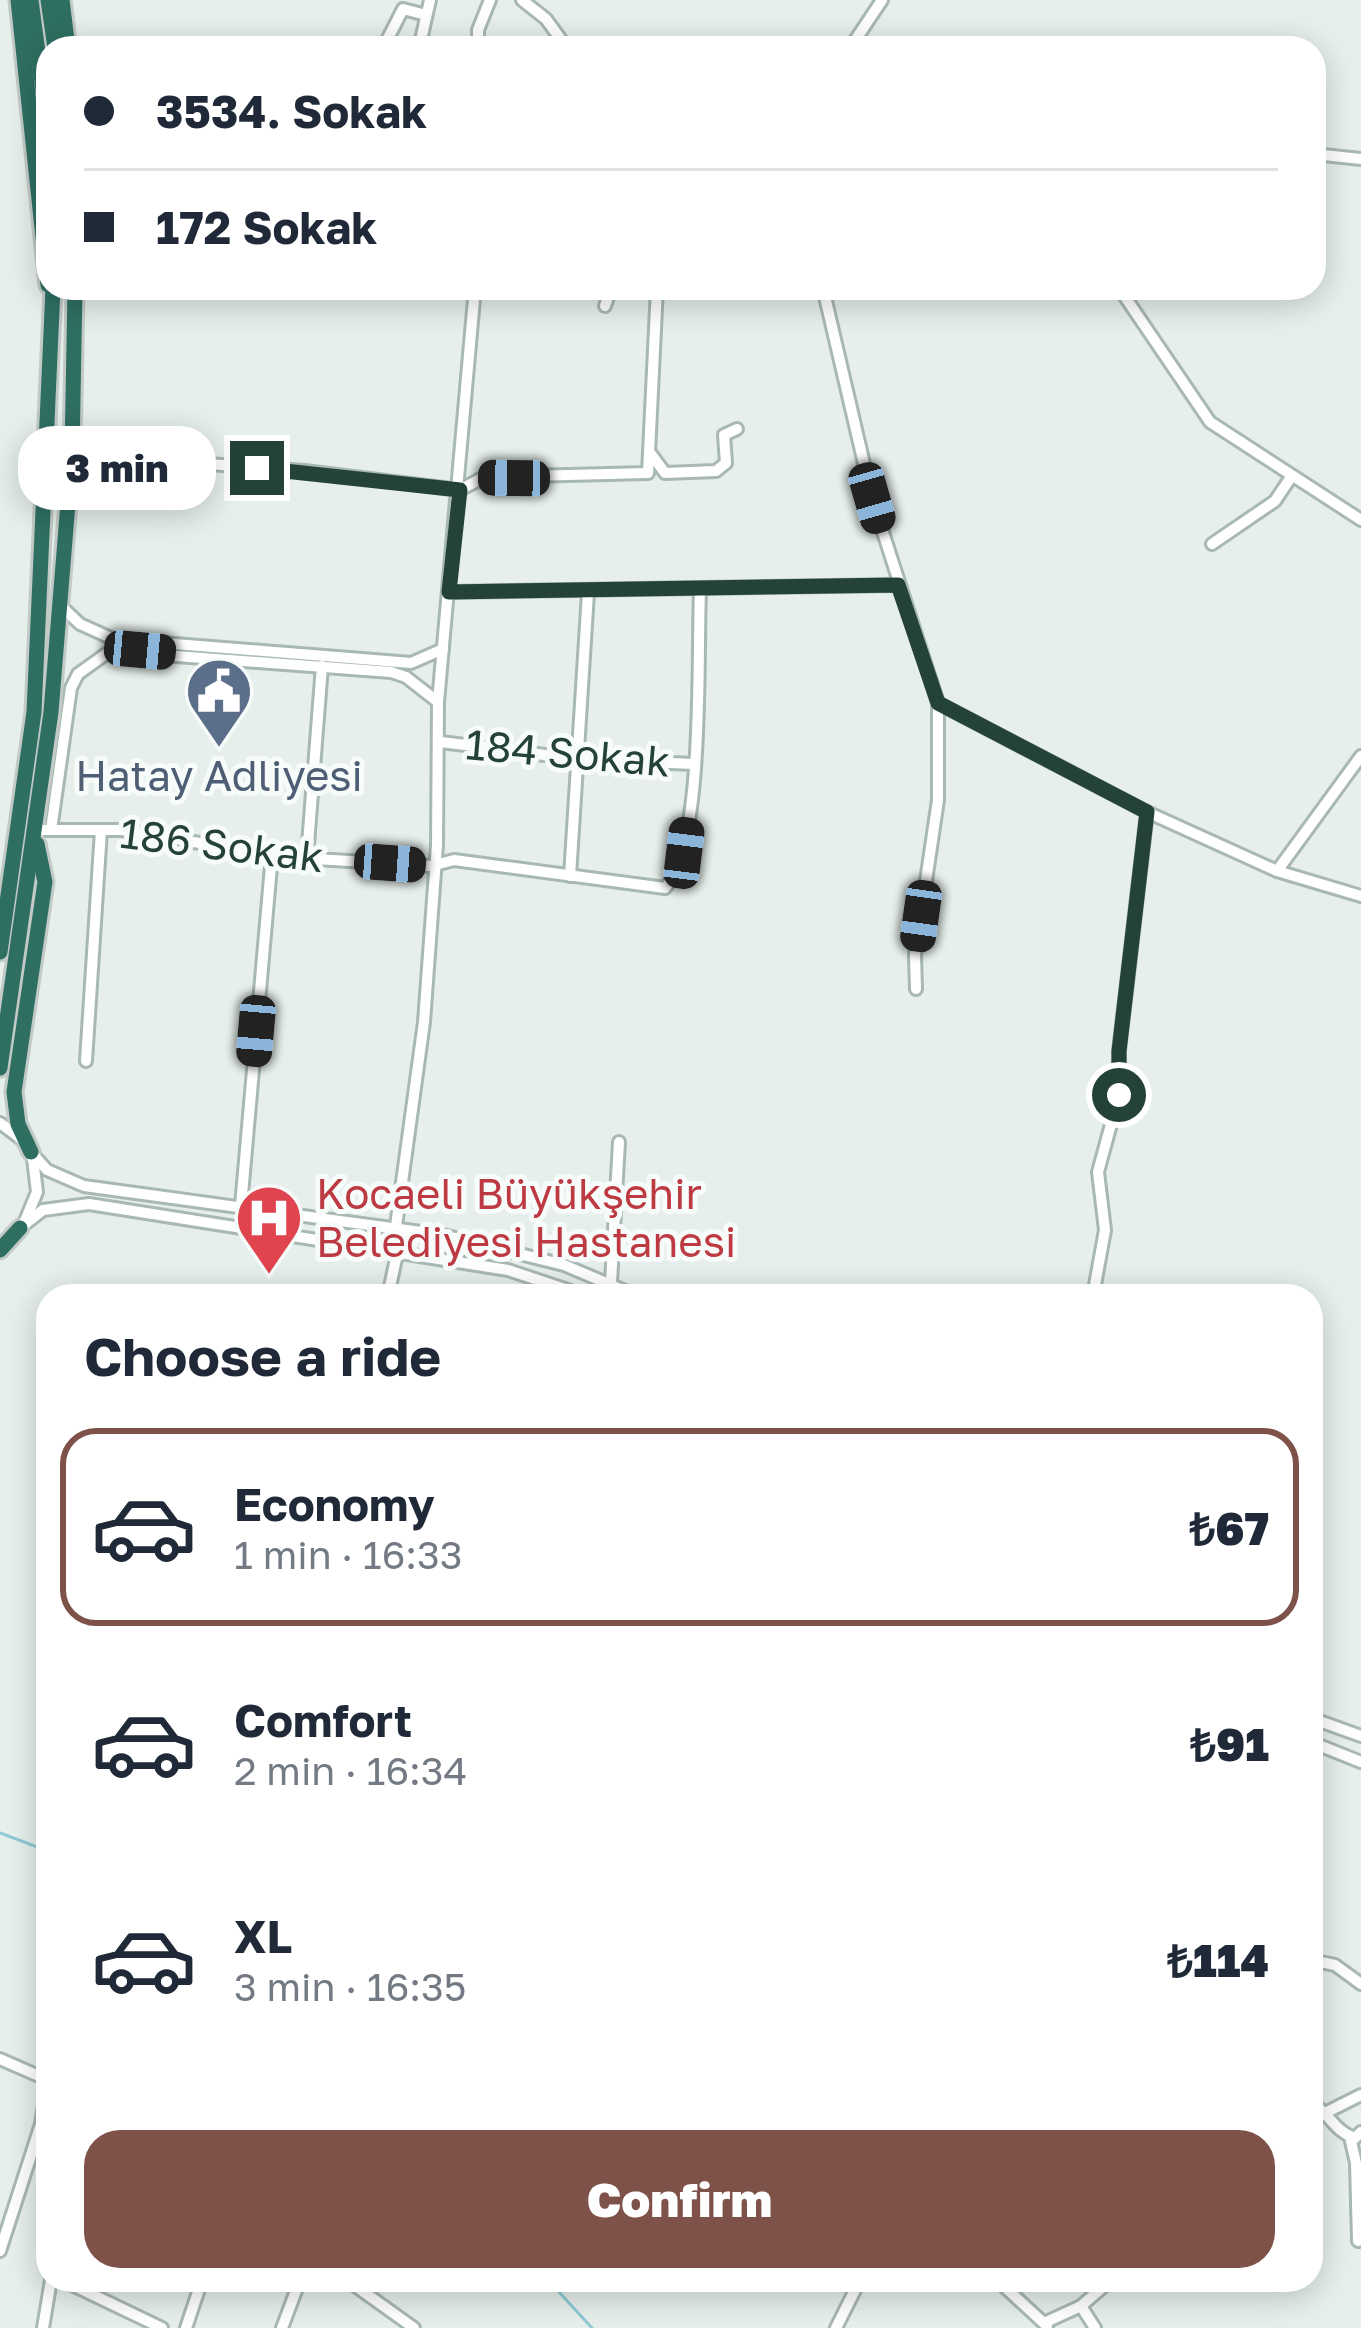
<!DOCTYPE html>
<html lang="en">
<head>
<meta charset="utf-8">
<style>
  body { margin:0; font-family:"Golos Text",sans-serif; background:#f6f6f7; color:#1f2937; height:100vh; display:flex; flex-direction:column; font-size:45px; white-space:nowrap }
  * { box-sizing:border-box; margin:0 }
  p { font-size:39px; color:#747a83 }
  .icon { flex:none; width:66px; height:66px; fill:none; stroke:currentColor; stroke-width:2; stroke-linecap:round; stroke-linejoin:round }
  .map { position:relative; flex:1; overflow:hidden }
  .details { position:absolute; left:36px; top:1284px; width:1287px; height:1008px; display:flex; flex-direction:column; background:#fff; border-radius:36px; box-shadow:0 6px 30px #0003 }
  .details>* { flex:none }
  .hud { position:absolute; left:36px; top:36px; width:1290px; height:264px; border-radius:36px; box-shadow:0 6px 30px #0003; display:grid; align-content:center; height:264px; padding:0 48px; background:#fff }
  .end { position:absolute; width:54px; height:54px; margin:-27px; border:15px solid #24423a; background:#fff; box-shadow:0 0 0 6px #fff }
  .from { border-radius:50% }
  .bubble { position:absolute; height:84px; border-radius:36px; background:#fff; box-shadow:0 6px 30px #0003; font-size:39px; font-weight:800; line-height:84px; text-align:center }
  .car { position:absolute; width:36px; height:72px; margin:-36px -18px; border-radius:15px; box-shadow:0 0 9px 3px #0007; background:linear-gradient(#222 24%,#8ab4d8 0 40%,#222 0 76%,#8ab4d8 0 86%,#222 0) }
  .hud b { display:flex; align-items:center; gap:42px; height:114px; font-size:45px }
  .hud b+b { border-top:3px solid #e0e1e3 }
  .hud i { width:30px; height:30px; background:#1f2937 }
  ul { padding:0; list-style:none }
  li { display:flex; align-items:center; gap:36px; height:198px; margin:0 24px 18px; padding:0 24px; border:6px solid transparent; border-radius:36px }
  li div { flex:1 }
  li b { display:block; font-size:45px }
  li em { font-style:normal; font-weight:800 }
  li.active { border-color:#7f5249 }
  li>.icon { width:108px; height:108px; stroke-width:1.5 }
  h2 { padding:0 48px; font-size:54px; line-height:144px }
  .cta { display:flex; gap:24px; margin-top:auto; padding:24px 48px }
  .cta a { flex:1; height:138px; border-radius:36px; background:#7f5249; color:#fff; font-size:48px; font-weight:800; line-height:138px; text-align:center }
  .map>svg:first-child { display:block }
</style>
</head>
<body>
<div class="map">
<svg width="1361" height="2328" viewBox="0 0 1361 2328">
  <rect width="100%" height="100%" fill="#e6efeb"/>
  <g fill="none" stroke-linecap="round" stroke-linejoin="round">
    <g stroke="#8ec9d4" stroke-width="3">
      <path d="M0,1833L48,1851"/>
      <path d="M548,2280L592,2328"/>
    </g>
    <g stroke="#a8b8b2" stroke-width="16">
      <g id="minor">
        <path d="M522,0L546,19L567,48"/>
        <path d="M421,40L430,0"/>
        <path d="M383,48L403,9L426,15"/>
        <path d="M478,48V30L490,0"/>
        <path d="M850,48L882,0"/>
        <path d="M1314,154L1361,159"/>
        <path d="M823,288L872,498L938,703V800L915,955L916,989"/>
        <path d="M1119,288L1210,422L1361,520"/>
        <path d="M605,306L611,288"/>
        <path d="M72,454L305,471L460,490L484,477L648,473L657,288"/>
        <path d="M651,454L665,473L716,471L726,463L724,435L737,429"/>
        <path d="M1212,544L1275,501L1291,477"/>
        <path d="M449,592L898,585"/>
        <path d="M60,605L80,624L113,639L411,663L443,649"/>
        <path d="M938,703L1147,812L1277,871L1361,896"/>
        <path d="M441,742L577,759L694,764"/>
        <path d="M34,830H122L283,857L431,866L454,860L665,888C705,845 697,656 700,592"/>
        <path d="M51,830L71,688L78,674L110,651L391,672L406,677L438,702"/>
        <path d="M307,857L322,666"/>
        <path d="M1277,871L1361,756"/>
        <path d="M570,876L588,593"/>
        <path d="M86,1061L101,830"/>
        <path d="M0,1123L20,1138"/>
        <path d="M31,1152L47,1170L84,1186L443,1235L564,1265L637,1296"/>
        <path d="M241,1206L272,855"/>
        <path d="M25,1221L37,1192L33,1159"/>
        <path d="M396,1226L424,1022L437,845L438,702L475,288"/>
        <path d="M20,1228L43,1210L89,1204L508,1270L586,1296"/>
        <path d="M611,1282L619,1142"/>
        <path d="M388,1296L397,1254"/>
        <path d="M1093,1296L1105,1230L1098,1172L1119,1095V1051L1147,812"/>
        <path d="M1311,1718L1361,1736"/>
        <path d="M1311,1742L1361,1762"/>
        <path d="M1311,1960L1335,1965L1361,1984"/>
        <path d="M0,2059L48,2080"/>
        <path d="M1311,2102C1329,2113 1335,2132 1355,2138L1361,2132"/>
        <path d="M1327,2112L1361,2095"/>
        <path d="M1350,2137L1356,2163L1358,2241"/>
        <path d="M0,2251L41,2124L48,2079"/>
        <path d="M62,2280L162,2328"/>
        <path d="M347,2280L414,2328"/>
        <path d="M997,2280L1047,2326"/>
        <path d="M1081,2306L1095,2328"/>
        <path d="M1044,2323L1081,2306L1111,2280"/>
        <path d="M43,2328L51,2280"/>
        <path d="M186,2328L202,2280"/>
        <path d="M282,2328L300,2280"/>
        <path d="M836,2328L860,2280"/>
      </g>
    </g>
    <g stroke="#c2cac8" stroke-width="21">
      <g id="highway">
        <path d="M18,0L48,285"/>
        <path d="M31,0L48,128"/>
        <path d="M48,0L55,48"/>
        <path d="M62,0L68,48"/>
        <path d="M0,952L34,712L53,288"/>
        <path d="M0,1068L51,712L72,454L75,288"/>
        <path d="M31,1152L18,1124L14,1092L45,882L37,844"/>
        <path d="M0,1250L20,1228"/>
      </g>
    </g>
    <use href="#minor" stroke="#fff" stroke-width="10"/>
    <use href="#highway" stroke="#2f6f62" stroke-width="15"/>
  </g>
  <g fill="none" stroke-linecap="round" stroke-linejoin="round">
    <path stroke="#24423a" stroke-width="15" d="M257,468L460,490L449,592L898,585L938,703L1147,812L1119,1051V1095"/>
  </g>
  <defs>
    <g id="civic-pin" transform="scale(3.45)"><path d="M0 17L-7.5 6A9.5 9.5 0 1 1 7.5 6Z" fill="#5c6f8a" stroke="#f7fbf9"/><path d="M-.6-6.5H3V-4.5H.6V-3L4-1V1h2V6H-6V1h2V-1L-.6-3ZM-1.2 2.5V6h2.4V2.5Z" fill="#fff"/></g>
    <g id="hospital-pin" transform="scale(3.45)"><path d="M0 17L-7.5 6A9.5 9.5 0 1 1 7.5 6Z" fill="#e0444e" stroke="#f7fbf9"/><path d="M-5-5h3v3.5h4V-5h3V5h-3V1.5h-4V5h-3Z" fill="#fff"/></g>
  </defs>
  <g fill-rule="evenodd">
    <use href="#civic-pin" x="219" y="691"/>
    <use href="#hospital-pin" x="269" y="1218"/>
  </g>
  <g text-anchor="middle" stroke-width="10" stroke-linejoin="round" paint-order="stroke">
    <g font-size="42" fill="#24423a" stroke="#f7fbf9">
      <text transform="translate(568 753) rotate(5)" y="15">184 Sokak</text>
      <text transform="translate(222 845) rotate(7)" y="15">186 Sokak</text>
    </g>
    <g font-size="42" fill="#4e5e75" stroke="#f7fbf9">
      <text x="219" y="791">Hatay Adliyesi</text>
    </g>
    <g font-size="42" fill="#be3a42" stroke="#f7fbf9" text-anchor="start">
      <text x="316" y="1209">Kocaeli Büyükşehir<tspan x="316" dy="48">Belediyesi Hastanesi</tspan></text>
    </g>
  </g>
</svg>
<i class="end from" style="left:1119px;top:1095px"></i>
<i class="end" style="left:257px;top:468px"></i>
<div class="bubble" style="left:18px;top:426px;width:198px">3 min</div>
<i class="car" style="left:514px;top:478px;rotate:271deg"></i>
<i class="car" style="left:872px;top:498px;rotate:164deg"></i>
<i class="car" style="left:140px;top:650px;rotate:95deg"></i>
<i class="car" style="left:684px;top:853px;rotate:7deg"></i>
<i class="car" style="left:390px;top:863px;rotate:94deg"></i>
<i class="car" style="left:921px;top:916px;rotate:188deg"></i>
<i class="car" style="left:256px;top:1031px;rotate:185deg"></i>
<div class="hud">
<b><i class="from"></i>3534. Sokak</b>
<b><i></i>172 Sokak</b>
</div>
<section class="details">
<h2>Choose a ride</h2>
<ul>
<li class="active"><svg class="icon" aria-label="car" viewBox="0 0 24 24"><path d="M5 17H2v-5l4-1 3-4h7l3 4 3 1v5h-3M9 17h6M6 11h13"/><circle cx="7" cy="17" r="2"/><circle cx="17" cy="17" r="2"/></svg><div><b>Economy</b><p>1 min · 16:33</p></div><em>₺67</em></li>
<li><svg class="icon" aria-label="car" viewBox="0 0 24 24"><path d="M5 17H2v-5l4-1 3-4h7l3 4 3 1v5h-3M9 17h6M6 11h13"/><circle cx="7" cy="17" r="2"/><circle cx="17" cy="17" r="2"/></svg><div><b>Comfort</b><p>2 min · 16:34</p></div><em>₺91</em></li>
<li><svg class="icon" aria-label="car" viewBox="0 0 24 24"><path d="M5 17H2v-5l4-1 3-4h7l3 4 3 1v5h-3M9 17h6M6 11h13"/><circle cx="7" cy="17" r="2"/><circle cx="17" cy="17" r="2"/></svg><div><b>XL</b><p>3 min · 16:35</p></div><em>₺114</em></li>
</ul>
<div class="cta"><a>Confirm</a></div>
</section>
</div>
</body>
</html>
